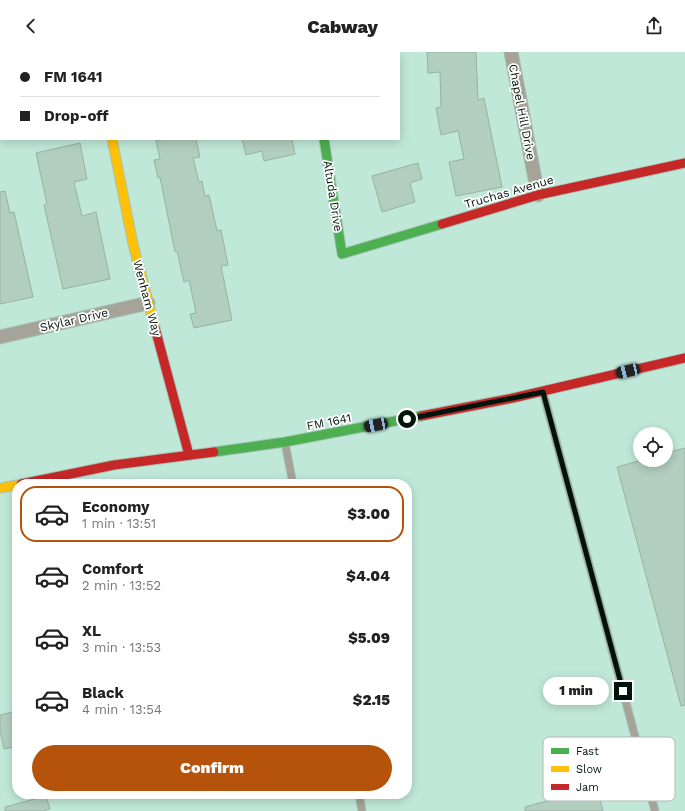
<!DOCTYPE html>
<html lang="en">
<head>
<meta charset="utf-8">
<style>
  body { margin:0; font-family:"Work Sans",sans-serif; background:#f2f2f2; color:#222; height:100vh; display:flex; flex-direction:column; font-size:15px; white-space:nowrap }
  * { box-sizing:border-box; margin:0 }
  p { font-size:13px; color:#767676 }
  .icon { flex:none; width:22px; height:22px; fill:none; stroke:currentColor; stroke-width:2; stroke-linecap:round; stroke-linejoin:round }
  .map { position:relative; flex:1; overflow:hidden }
  .sheet { position:absolute; left:12px; top:427px; width:400px; height:320px; display:flex; flex-direction:column; background:#fff; border-radius:16px; box-shadow:0 2px 10px #0003 }
  .sheet>* { flex:none }
  .top-card { position:absolute; left:0px; top:0px; width:400px; height:88px; box-shadow:0 2px 10px #0003; display:grid; align-content:center; height:88px; padding:0 20px; background:#fff }
  .tools { position:absolute; left:633px; top:375px; display:grid; gap:8px }
  .tools a { display:grid; place-items:center; width:40px; height:40px; border-radius:50%; background:#fff; box-shadow:0 2px 10px #0003; font-size:20px }
  .end { position:absolute; width:18px; height:18px; margin:-9px; border:5px solid #00140c; background:#fff; box-shadow:0 0 0 2px #fff }
  .from { border-radius:50% }
  .bubble { position:absolute; height:28px; border-radius:14px; background:#fff; box-shadow:0 2px 10px #0003; font-size:13px; font-weight:800; line-height:28px; text-align:center }
  .car { position:absolute; width:12px; height:24px; margin:-12px -6px; border-radius:5px; box-shadow:0 0 3px 1px #0007; background:linear-gradient(#222 24%,#8ab4d8 0 40%,#222 0 76%,#8ab4d8 0 86%,#222 0) }
  .top-card b { display:flex; align-items:center; gap:14px; height:38px; font-size:15px }
  .top-card b+b { border-top:1px solid #e0e0e0 }
  .top-card i { width:10px; height:10px; background:#222 }
  ul { padding:7px 0 0; list-style:none }
  li { display:flex; align-items:center; gap:12px; height:56px; margin:0 8px 6px; padding:0 12px; border:2px solid transparent; border-radius:16px }
  li div { flex:1 }
  li b { display:block; font-size:15px }
  li em { font-style:normal; font-weight:800 }
  li.selected { border-color:#b45309 }
  li>.icon { width:36px; height:36px; stroke-width:1.5 }
  .action { display:flex; gap:8px; margin-top:auto; padding:8px 20px }
  .action a { flex:1; height:46px; border-radius:24px; background:#b45309; color:#fff; font-size:16px; font-weight:800; line-height:46px; text-align:center }
  header { display:flex; justify-content:space-between; align-items:center; height:52px; padding:0 20px; background:#fff; font-size:18px; font-weight:800 }
  .map>svg:first-child { display:block }
</style>
</head>
<body>
<header><svg class="icon" aria-label="back" viewBox="0 0 24 24"><path d="M15 5l-7 7 7 7"/></svg>Cabway<svg class="icon" aria-label="share" viewBox="0 0 24 24"><path d="M12 15V3M7 8l5-5 5 5M5 13v7h14v-7"/></svg></header>
<div class="map">
<svg width="685" height="759" viewBox="0 0 685 759">
  <rect width="100%" height="100%" fill="#c0e8d9"/>
  <g fill="#b2cebf" stroke="#97b2a4">
    <path d="M427,0H476L478,48L484,46L502,135L456,144L449,110L464,107L458,79L441,83L436,56L441,55L440,20L428,21Z"/>
    <path d="M165,87H196L200,105L193,106L199,130L202,129L205,144L209,143L217,179L221,178L228,213L221,214L232,268L194,276L190,262L196,261L189,228L184,230L177,199L175,200L160,125L158,126L154,108L160,107L156,89Z"/>
    <path d="M242,87H292L295,102L264,109L262,99L246,103Z"/>
    <path d="M80,91L87,127L74,130L82,164L96,160L110,227L63,237L44,153L47,152L36,101Z"/>
    <path d="M418,111L422,127L410,131L415,150L382,160L372,124Z"/>
    <path d="M5,139L10,161L14,160L33,245L0,252V140Z"/>
    <path d="M685,396V653L681,654L617,415L642,408H666V401Z"/>
    <path d="M17,659V694L4,697L0,678V663Z"/>
    <path d="M597,735L603,759H525V755Z"/>
    <path d="M46,744L50,757L43,759H5V755Z"/>
  </g>
  <g fill="none" stroke-linecap="round" stroke-linejoin="round">
    <g stroke="#a5c3b7" stroke-width="9">
      <g id="lane">
        <path d="M543,340L655,759"/>
        <path d="M285,391L293,432"/>
        <path d="M359,742L362,759"/>
      </g>
    </g>
    <g stroke="#a5c3b7" stroke-width="15">
      <g id="street">
        <path d="M101,0L102,1"/>
        <path d="M318,0V1"/>
        <path d="M511,0L538,143"/>
        <path d="M0,285L148,251"/>
      </g>
    </g>
    <g stroke="#a5c3b7" stroke-width="11">
      <g id="fast">
        <path d="M324,87L342,202L442,172"/>
        <path d="M214,400L285,390L421,364"/>
      </g>
    </g>
    <g stroke="#a5c3b7" stroke-width="11">
      <g id="slow">
        <path d="M112,87L133,192L155,276"/>
        <path d="M0,436L17,433"/>
      </g>
    </g>
    <g stroke="#a5c3b7" stroke-width="11">
      <g id="jam">
        <path d="M442,172L538,143L685,111"/>
        <path d="M155,276L189,403"/>
        <path d="M421,364L513,346L685,306"/>
        <path d="M21,432L114,413L214,400"/>
      </g>
    </g>
    <use href="#lane" stroke="#a6a498" stroke-width="7"/>
    <use href="#street" stroke="#a6a498" stroke-width="13"/>
    <use href="#fast" stroke="#4caf50" stroke-width="9"/>
    <use href="#slow" stroke="#ffc107" stroke-width="9"/>
    <use href="#jam" stroke="#c62828" stroke-width="9"/>
  </g>
  <g fill="none" stroke-linecap="round" stroke-linejoin="round">
    <path stroke="#00140c" stroke-width="5" d="M407,367L543,340L623,639"/>
  </g>
  <g text-anchor="middle" stroke-width="3.5" stroke-linejoin="round" paint-order="stroke">
    <g font-size="12" fill="#00140c" stroke="#fff">
      <text transform="translate(522 60) rotate(79)" y="4">Chapel Hill Drive</text>
      <text transform="translate(509 140) rotate(-16)" y="4">Truchas Avenue</text>
      <text transform="translate(333 144) rotate(81)" y="4">Altuda Drive</text>
      <text transform="translate(147 246) rotate(75)" y="4">Wenham Way</text>
      <text transform="translate(74 268) rotate(-13)" y="4">Skylar Drive</text>
      <text transform="translate(329 370) rotate(-11)" y="4">FM 1641</text>
    </g>
  </g>
  <rect x="543" y="685" width="132" height="64" rx="6" fill="#fff" stroke="#b2b8b6" stroke-width="1"/>
  <rect x="551" y="696" width="18" height="6" fill="#4caf50"/>
  <rect x="551" y="714" width="18" height="6" fill="#ffc107"/>
  <rect x="551" y="732" width="18" height="6" fill="#c62828"/>
  <g font-size="11" fill="#00140c">
    <text x="576" y="703">Fast</text>
    <text x="576" y="721">Slow</text>
    <text x="576" y="739">Jam</text>
  </g>
</svg>
<div class="tools">
<a><svg class="icon" aria-label="locate" viewBox="0 0 24 24"><circle cx="12" cy="12" r="6"/><path d="M12 2v4M12 18v4M2 12h4M18 12h4"/></svg></a>
</div>
<i class="end from" style="left:407px;top:367px"></i>
<i class="end" style="left:623px;top:639px"></i>
<div class="bubble" style="left:543px;top:625px;width:66px">1 min</div>
<i class="car" style="left:628px;top:319px;rotate:257deg"></i>
<i class="car" style="left:376px;top:373px;rotate:259deg"></i>
<div class="top-card">
<b><i class="from"></i>FM 1641</b>
<b><i></i>Drop-off</b>
</div>
<section class="sheet">
<ul>
<li class="selected"><svg class="icon" aria-label="car" viewBox="0 0 24 24"><path d="M5 17H2v-5l4-1 3-4h7l3 4 3 1v5h-3M9 17h6M6 11h13"/><circle cx="7" cy="17" r="2"/><circle cx="17" cy="17" r="2"/></svg><div><b>Economy</b><p>1 min · 13:51</p></div><em>$3.00</em></li>
<li><svg class="icon" aria-label="car" viewBox="0 0 24 24"><path d="M5 17H2v-5l4-1 3-4h7l3 4 3 1v5h-3M9 17h6M6 11h13"/><circle cx="7" cy="17" r="2"/><circle cx="17" cy="17" r="2"/></svg><div><b>Comfort</b><p>2 min · 13:52</p></div><em>$4.04</em></li>
<li><svg class="icon" aria-label="car" viewBox="0 0 24 24"><path d="M5 17H2v-5l4-1 3-4h7l3 4 3 1v5h-3M9 17h6M6 11h13"/><circle cx="7" cy="17" r="2"/><circle cx="17" cy="17" r="2"/></svg><div><b>XL</b><p>3 min · 13:53</p></div><em>$5.09</em></li>
<li><svg class="icon" aria-label="car" viewBox="0 0 24 24"><path d="M5 17H2v-5l4-1 3-4h7l3 4 3 1v5h-3M9 17h6M6 11h13"/><circle cx="7" cy="17" r="2"/><circle cx="17" cy="17" r="2"/></svg><div><b>Black</b><p>4 min · 13:54</p></div><em>$2.15</em></li>
</ul>
<div class="action"><a>Confirm</a></div>
</section>
</div>
</body>
</html>
